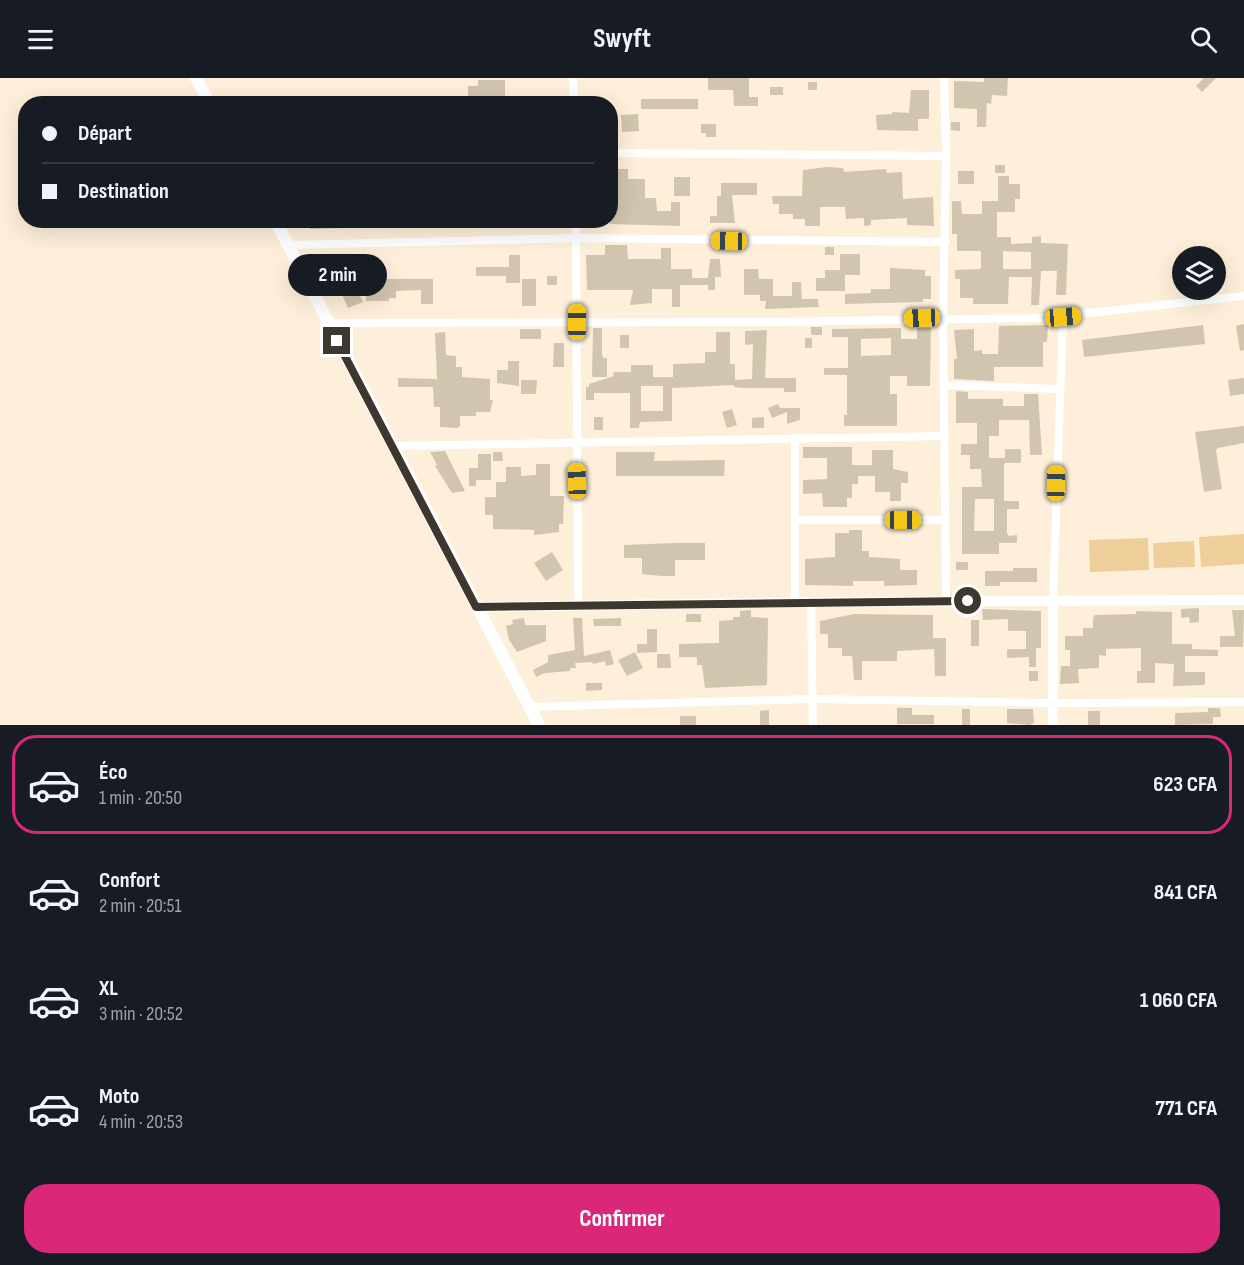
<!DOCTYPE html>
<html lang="fr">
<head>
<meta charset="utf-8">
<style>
  body { margin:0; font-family:"Sofia Sans Condensed",sans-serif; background:#20242c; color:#f1f3f6; height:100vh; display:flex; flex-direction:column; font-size:22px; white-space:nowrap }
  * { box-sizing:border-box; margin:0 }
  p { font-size:20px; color:#9ea1a6 }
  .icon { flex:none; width:33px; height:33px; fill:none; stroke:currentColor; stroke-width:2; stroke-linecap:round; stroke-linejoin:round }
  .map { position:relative; height:647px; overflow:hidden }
  .side { display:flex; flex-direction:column; background:#171b24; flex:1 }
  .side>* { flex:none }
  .top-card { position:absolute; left:18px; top:18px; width:600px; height:132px; border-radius:24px; box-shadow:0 6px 24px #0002; display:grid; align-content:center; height:132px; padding:0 24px; background:#171b24 }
  .tools { position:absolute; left:1172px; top:168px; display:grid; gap:12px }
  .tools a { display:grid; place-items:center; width:54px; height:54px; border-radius:50%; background:#171b24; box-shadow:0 6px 24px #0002; font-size:30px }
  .end { position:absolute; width:27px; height:27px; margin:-14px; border:8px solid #3d382f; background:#fff; box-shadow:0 0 0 3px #fff }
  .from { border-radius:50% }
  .bubble { position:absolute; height:42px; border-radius:21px; background:#171b24; box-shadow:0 6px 24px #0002; font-size:20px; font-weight:700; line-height:42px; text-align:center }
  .car { position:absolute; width:18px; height:36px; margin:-18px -9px; border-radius:8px; box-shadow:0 0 4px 2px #0007; background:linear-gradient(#f5c518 24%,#345 0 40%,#f5c518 0 76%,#345 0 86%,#f5c518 0) }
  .top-card b { display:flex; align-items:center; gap:21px; height:57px; font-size:22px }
  .top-card b+b { border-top:2px solid #363941 }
  .top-card i { width:15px; height:15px; background:#f1f3f6 }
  ul { padding:10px 0 0; list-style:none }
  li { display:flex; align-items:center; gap:18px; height:99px; margin:0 12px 9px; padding:0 12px; border:3px solid transparent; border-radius:24px }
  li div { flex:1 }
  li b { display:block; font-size:22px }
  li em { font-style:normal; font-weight:700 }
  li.active { border-color:#db2777 }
  li>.icon { width:54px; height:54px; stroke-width:1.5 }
  .cta { display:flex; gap:12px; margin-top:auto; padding:12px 24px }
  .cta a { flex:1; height:69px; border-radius:24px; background:#db2777; color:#fff; font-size:24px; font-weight:700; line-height:69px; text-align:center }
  header { display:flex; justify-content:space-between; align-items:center; height:78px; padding:0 24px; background:#171b24; font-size:27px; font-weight:700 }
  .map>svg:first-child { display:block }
</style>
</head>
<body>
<header><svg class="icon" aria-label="menu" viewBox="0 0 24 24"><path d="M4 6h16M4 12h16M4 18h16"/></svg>Swyft<svg class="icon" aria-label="search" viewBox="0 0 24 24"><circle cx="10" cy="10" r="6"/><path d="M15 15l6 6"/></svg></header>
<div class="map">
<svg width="1244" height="647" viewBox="0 0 1244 647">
  <rect width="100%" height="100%" fill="#fdefd9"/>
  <g fill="#efcf99">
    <path d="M1244,456V486L1201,489L1199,459Z"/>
    <path d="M1148,460L1149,492L1090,494L1089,462Z"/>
    <path d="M1194,463L1195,489L1154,490L1153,465Z"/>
  </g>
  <g fill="#d2c5af" fill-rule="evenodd">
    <path d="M708,0H749V19H758V28H734L733,12H708Z"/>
    <path d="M984,0H1008L1007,18L992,17L991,26L987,25L986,49H977V31L954,30V3L984,4Z"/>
    <path d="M1204,0H1216L1202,14L1196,8Z"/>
    <path d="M478,2H505V19H468V8H478Z"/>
    <rect x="808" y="4" width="9" height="8"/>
    <rect x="770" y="9" width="13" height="8"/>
    <path d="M911,12H929V41H918V53L877,52L876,37L892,36V34L909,35Z"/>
    <rect x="641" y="21" width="57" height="10"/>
    <path d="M638,36L639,53L622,54L621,37Z"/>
    <path d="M951,44H960V53L951,52Z"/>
    <path d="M701,46H716V59H706V55H701Z"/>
    <rect x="995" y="87" width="10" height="8"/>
    <path d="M827,89L843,90L844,94L886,91L887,95L902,94L903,121L933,119L934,148L907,147V140L871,142V147L864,148V140L846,141L845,129H820V148H805V141H793V136H779V126H773L772,118H802L803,92Z"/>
    <path d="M617,91H628V101H645V120H656L657,133H671V124H680V148L610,146V137H613L610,105L616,100Z"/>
    <rect x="958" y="93" width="16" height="13"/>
    <path d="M998,98H1009V106H1020V121H1015V134H997V159H1011V166L1032,165V159L1041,158V165L1068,166L1066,217H1056L1057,193H1041L1039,227H1031L1032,199H1009L1008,226H973V220H960V201H955V192L981,191V173H957V156H952V123H961L962,136H982V123H998ZM1003,173L1031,174V191H1003Z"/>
    <rect x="674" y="99" width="16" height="19"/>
    <path d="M721,105H757V117H732L735,145H710V138H717V118H721Z"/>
    <path d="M310,142H344V150L310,151Z"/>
    <path d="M605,167H627L628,181H661V170H671V191H692V200H708L710,181H720L721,199H715V212H708V207H680V229H672V211H652V225L630,227L633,212H587L586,177H605Z"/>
    <rect x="825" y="169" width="9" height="8"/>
    <path d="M840,176H860V197H845V213H816V200H825V192H840Z"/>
    <path d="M509,177H520V205H506V198H476V189H509Z"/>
    <path d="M890,190L925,192V198H931V221H923V224L845,226V216L871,215V211H890Z"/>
    <path d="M744,191H758L759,201H773V218H792V204H801L802,221H818L819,229L765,231L766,223H760V217H744Z"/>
    <path d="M350,197L363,224L348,230L336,203Z"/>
    <rect x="547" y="198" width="10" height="9"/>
    <path d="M366,201H433V226H421V212L396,213V220H389V223H366Z"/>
    <rect x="522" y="201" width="14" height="27"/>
    <path d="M1244,246V272L1240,273L1236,248Z"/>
    <path d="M1048,247L1047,264H1043V289H994V303L954,301V281H957L954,252L974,251V273L982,272V276H998L999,248Z"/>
    <path d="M1203,247L1205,266L1084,279L1082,262Z"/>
    <rect x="811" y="249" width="11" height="8"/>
    <path d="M593,250H602V276L603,280H607V299H592Z"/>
    <path d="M901,250V261H917V250H931L930,308H907V298H890V316H897V348H844V337H847V297H824V290H848V259H832V251ZM891,260V277L861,278V261Z"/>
    <rect x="520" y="251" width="21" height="10"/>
    <path d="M767,252L765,300H796V314H784V310H743L734,309V307L672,310V343L640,344L639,350H630V315H594V322H586V309H589V306L614,298L613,294H631V287H653V299H673V286L705,285V274H716V254H730V286H735V302L752,301L753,266L745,267V253ZM641,308H663V333H641Z"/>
    <path d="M445,254L446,277L456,278V289H462V299L490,301V322H493L490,334H476V338H460V348L457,350L440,349V329H434L433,309H398V300L437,301L435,255Z"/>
    <rect x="620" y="257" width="9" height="13"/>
    <rect x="805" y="260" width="7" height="10"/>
    <path d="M554,265H564V289H553Z"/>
    <path d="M508,283H519V308L497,305V292H508Z"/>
    <path d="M1244,300V316L1230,318L1228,302Z"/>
    <path d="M521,302H537L536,316H521Z"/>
    <path d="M956,313L968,314V321H1003V328H1024V316H1038L1042,377H1030L1029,342H999V358H989V380H1005V371H1021V385H1005L1004,388V423H1019V431H1007V455L1009,458L1017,457V465H999V476H962V409H982L981,391H970V377H961V366H977V345H956ZM975,421H994V453H974Z"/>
    <path d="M778,326L780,330H800V342L787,346V334L772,340L768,330Z"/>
    <path d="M732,331L737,347L727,350L722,334Z"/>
    <rect x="594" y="339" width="9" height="13"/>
    <path d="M764,339V350H752V340Z"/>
    <path d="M1244,348V365L1218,370L1216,372L1222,411L1204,414L1195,354Z"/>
    <path d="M803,369H852V387H872V372H893V391L908,394V405H901V423H890V414H875V398H858V406H852V420H847V429H823L822,415L803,416V402L827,401V380H803Z"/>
    <path d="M445,373L465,413L452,415L435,388L437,387L430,374Z"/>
    <path d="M493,374H502L503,383H493Z"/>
    <path d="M616,374H655L654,383L725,382L724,398H616Z"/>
    <path d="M478,376H491V402H476V408H469V390H478Z"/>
    <path d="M536,386H550V418H564L563,446H559V454L534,457V452L493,451V437H485V419H496V404H506V389H521V398L536,397Z"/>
    <path d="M849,452H862V473H869V479L900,481V492H917V507L884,508V503H853V508L805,507V481L835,479V455H849Z"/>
    <path d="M674,465H705V482H675V498H661L642,496V480H624V467Z"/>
    <path d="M552,474L563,492L546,503L534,485Z"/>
    <rect x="956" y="484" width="12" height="8"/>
    <path d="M1013,490H1037V504H1000V508H985V493H1013Z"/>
    <path d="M1199,530V544L1190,545L1189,539L1181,540V531Z"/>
    <path d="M982,531L1041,533V570H1036V589H1029V579L1007,580V571H1026V553H1008V541L983,542Z"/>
    <path d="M751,532V539L768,540L767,607L705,610L702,587H697V579H679V566L719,565V543L733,542V539H740V533Z"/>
    <path d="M1232,532H1244L1243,569H1220V558H1235Z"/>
    <path d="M1136,533L1172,534V566H1192V571L1218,572V578H1185V594H1205V607L1173,608L1174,586L1155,585V605H1137V593H1141V570L1106,571V578L1099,577V590L1078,591L1079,605L1060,606L1061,588H1070V572H1065V558H1083V550H1093V540L1095,537L1136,536Z"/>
    <rect x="686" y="536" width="15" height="8"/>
    <path d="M854,536L933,537V560H946V598H935L934,571L897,573V583H862V602H854L852,578H842V570H828V556H820V543Z"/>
    <path d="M524,540L525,547H546V563L517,574L509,562L506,548L513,546L512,542Z"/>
    <path d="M573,540H582L584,578L610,572L614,586L606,588L605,583L593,586L592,584L575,585L576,590H570V593L545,595L536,599L533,592L548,584V577L575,572Z"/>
    <path d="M621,540V548H594L593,541Z"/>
    <rect x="971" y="542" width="8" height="26"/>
    <path d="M647,551H657V574L637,575V566H647Z"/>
    <path d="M635,574L643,590L627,598L618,582Z"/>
    <path d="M657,576H670L671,590H657Z"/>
    <rect x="1029" y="593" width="9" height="10"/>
    <path d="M586,605H602V612L586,613Z"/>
    <path d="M897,630H912V637H934V646H897Z"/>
    <path d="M1208,630H1220L1221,639H1213V646L1175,647V635L1208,634Z"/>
    <rect x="962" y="631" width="8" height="16"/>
    <path d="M1007,631H1033L1034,645L1030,647L1007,645Z"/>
    <path d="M769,632V647H760V633Z"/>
    <rect x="1088" y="633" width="12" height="14"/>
    <rect x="680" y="638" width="16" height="9"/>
  </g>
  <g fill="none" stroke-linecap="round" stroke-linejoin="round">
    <g stroke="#fff" stroke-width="8">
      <path d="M573,0L574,26"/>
      <path d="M944,0L946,78L943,240L946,523"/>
      <path d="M610,75L946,78"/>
      <path d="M576,142L578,528"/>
      <path d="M289,167L577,160L946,164"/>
      <path d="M328,245L770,244L1043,240L1244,218"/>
      <path d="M944,307L1059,311"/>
      <path d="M394,368L945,358"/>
      <path d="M795,442H945"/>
      <path d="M1053,523L1063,239"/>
      <path d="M795,524V360"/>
      <path d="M811,524L813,647"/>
      <path d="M529,629L812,621L1053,625L1244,624"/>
    </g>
    <g stroke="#fff" stroke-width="10">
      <path d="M1053,523V647"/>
      <path d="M476,529L811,524L1244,522"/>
    </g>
    <g stroke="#fff" stroke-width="12">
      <path d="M196,0L210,26"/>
      <path d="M275,142L539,647"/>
    </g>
  </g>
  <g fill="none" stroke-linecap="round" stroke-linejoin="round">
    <path stroke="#3d382f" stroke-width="8" d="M337,263L476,529L968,523"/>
  </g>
</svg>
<div class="tools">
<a><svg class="icon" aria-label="layers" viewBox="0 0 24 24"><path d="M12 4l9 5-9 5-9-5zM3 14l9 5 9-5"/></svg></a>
</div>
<i class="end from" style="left:968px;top:523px"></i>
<i class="end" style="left:337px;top:263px"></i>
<div class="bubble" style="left:288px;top:176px;width:99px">2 min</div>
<i class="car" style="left:729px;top:163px;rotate:271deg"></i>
<i class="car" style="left:1063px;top:239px;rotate:85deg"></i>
<i class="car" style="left:922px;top:240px;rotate:268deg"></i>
<i class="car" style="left:577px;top:244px;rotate:0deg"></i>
<i class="car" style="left:577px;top:403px;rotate:358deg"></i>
<i class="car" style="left:1056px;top:405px;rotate:1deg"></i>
<i class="car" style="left:903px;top:442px;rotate:90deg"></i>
<div class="top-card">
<b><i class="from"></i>Départ</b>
<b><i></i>Destination</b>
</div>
</div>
<section class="side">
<ul>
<li class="active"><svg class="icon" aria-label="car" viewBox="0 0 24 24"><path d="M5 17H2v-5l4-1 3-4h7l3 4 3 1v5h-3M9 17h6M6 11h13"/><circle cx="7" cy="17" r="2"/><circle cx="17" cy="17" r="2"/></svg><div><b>Éco</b><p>1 min · 20:50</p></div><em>623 CFA</em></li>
<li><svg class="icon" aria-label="car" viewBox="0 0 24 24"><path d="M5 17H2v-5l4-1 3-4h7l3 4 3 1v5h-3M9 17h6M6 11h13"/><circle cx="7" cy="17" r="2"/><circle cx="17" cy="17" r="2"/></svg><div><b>Confort</b><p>2 min · 20:51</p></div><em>841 CFA</em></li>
<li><svg class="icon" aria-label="car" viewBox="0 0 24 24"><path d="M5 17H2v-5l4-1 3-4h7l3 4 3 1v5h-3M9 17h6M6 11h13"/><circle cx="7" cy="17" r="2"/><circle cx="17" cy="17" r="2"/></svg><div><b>XL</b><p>3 min · 20:52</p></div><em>1 060 CFA</em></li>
<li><svg class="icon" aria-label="car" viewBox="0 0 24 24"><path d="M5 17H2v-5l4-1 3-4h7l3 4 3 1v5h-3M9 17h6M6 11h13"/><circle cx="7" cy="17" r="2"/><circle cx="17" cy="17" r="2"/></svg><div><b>Moto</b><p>4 min · 20:53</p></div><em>771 CFA</em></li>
</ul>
<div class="cta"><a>Confirmer</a></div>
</section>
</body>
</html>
